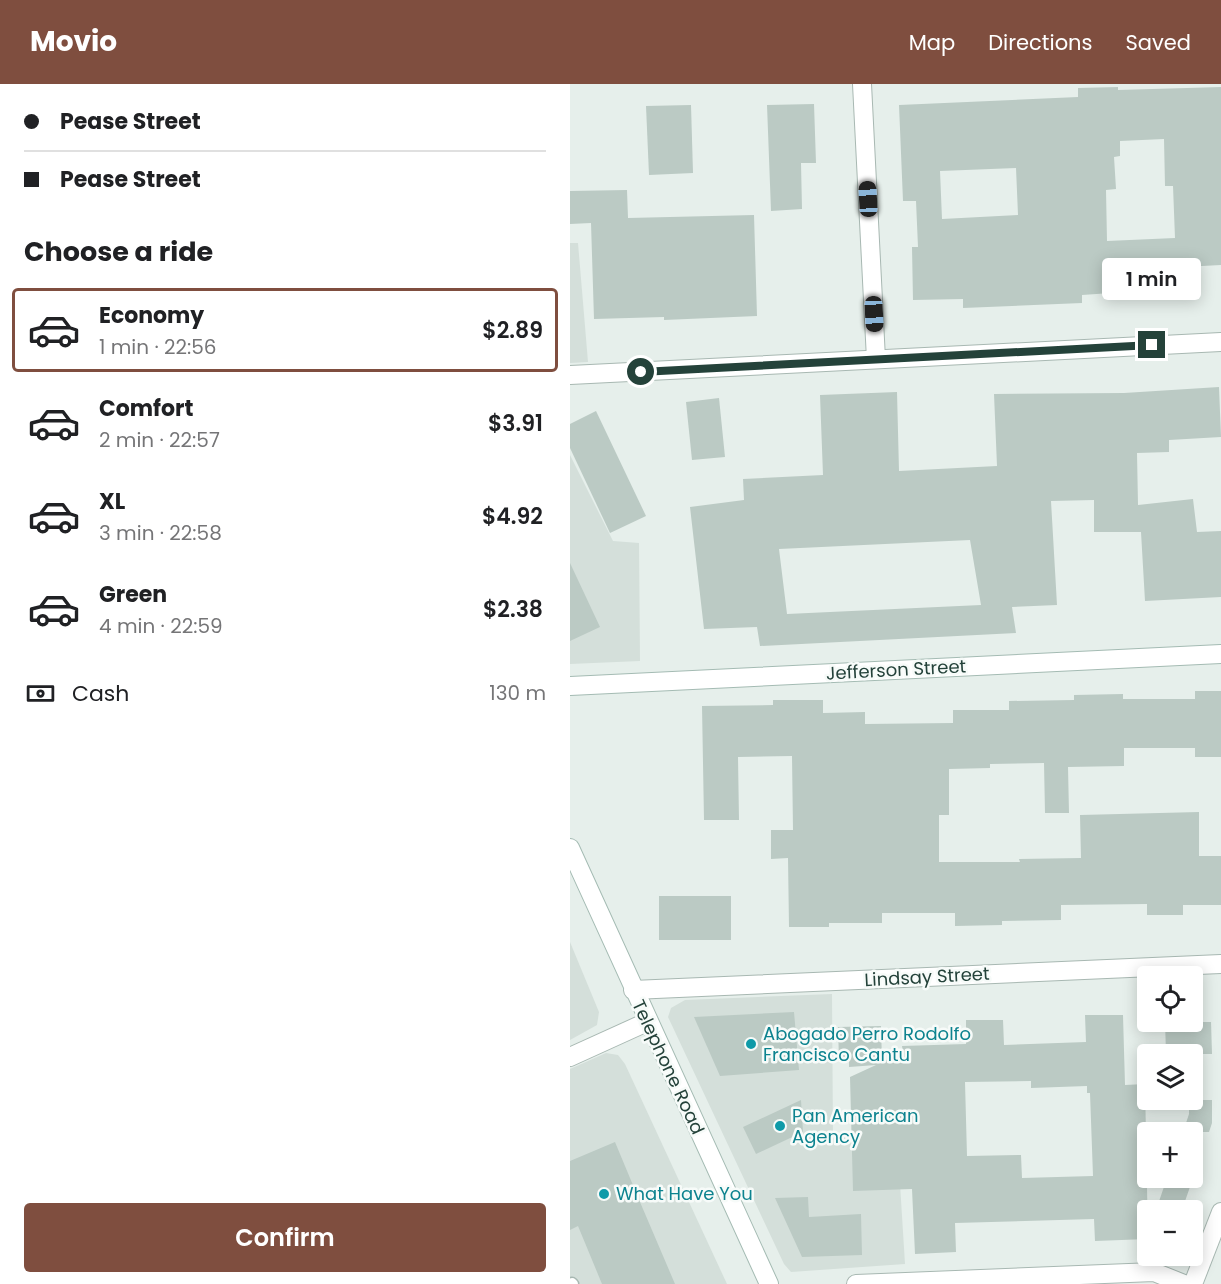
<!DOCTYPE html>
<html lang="en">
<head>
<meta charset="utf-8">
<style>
  body { margin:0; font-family:Poppins,sans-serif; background:#f2f2f2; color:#202124; height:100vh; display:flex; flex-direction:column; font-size:22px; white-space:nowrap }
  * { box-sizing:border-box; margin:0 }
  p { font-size:20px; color:#757577 }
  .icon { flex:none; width:33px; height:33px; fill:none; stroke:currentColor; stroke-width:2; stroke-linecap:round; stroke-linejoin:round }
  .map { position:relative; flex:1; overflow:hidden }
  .side { display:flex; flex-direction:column; background:#fff; width:570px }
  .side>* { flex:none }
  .banner { display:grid; align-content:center; height:132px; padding:0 24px; background:#fff }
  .buttons { position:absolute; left:567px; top:882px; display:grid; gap:12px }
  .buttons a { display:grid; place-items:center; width:66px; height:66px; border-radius:6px; background:#fff; box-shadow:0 3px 15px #0003; font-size:30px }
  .end { position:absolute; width:27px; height:27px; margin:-14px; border:8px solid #24423a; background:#fff; box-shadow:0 0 0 3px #fff }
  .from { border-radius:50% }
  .bubble { position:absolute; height:42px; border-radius:6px; background:#fff; box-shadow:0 3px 15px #0003; font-size:20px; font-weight:600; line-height:42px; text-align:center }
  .car { position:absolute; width:18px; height:36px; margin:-18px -9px; border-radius:8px; box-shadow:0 0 4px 2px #0007; background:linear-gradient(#222 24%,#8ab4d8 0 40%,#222 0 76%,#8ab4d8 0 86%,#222 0) }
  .banner b { display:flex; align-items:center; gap:21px; height:57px; font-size:22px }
  .banner b+b { border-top:2px solid #e0e0e0 }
  .banner i { width:15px; height:15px; background:#202124 }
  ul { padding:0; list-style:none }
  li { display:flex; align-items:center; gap:18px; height:84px; margin:0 12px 9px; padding:0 12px; border:3px solid transparent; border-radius:6px }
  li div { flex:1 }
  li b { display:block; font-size:22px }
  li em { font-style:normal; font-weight:600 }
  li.current { border-color:#7f4e3f }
  li>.icon { width:54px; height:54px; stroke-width:1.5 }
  h2 { padding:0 24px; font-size:27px; line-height:72px }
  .pay { display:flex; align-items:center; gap:15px; height:66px; padding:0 24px; font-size:22px }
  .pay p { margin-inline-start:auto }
  .button { display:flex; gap:12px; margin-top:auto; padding:12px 24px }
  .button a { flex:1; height:69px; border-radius:6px; background:#7f4e3f; color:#fff; font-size:24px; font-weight:600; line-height:69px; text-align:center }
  header { display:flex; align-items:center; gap:36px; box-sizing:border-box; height:84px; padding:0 30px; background:#7f4e3f; color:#fff }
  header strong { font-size:28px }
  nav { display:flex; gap:33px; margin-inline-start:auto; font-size:21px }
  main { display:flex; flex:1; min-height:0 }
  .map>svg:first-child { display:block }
</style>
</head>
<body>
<header>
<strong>Movio</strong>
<nav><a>Map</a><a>Directions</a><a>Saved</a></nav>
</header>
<main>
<section class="side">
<div class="banner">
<b><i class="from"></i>Pease Street</b>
<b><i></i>Pease Street</b>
</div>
<h2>Choose a ride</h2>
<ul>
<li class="current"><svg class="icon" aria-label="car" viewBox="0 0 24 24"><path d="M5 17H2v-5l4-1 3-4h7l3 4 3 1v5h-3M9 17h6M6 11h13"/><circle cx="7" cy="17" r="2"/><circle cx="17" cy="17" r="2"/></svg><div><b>Economy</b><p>1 min · 22:56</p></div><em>$2.89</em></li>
<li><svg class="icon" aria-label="car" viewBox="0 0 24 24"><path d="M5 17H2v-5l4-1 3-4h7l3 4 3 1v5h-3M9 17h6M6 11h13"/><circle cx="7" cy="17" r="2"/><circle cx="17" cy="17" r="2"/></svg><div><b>Comfort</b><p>2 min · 22:57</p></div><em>$3.91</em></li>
<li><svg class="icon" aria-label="car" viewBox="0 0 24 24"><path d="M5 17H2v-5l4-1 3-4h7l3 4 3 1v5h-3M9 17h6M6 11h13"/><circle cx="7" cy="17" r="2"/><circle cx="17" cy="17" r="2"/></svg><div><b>XL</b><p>3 min · 22:58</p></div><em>$4.92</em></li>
<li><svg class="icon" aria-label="car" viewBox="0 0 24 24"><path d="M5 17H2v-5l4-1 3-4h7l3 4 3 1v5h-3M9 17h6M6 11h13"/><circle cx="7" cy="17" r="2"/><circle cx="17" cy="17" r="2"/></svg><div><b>Green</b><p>4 min · 22:59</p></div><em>$2.38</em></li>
</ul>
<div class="pay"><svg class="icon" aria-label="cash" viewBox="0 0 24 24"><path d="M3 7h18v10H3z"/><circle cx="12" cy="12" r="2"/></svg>Cash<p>130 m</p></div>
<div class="button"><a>Confirm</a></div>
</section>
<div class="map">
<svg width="651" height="1200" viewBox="0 0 651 1200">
  <rect width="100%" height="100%" fill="#e6efeb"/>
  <g fill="#d4dfda">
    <path d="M0,159H8L18,278L0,279Z"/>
    <path d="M0,371L43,457L69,459L70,577L0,580Z"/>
    <path d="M0,858L29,928L27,941L0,956Z"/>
    <path d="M262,910L263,1054L327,1052L335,1180L221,1188L214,1180L98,933L101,924L115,916Z"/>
    <path d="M36,969L48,971L55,980L157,1200H0V985Z"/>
  </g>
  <g fill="#bbcac4" fill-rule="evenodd">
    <path d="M548,3V6L651,3V181L613,183V204L512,211V219L393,224V215L343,216L342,163H348L346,117H333L329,21L508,13V4ZM594,55L595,102H603L605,154L537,157L536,106L546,105L544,73L550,72V57ZM446,84L448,131L372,135L370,87Z"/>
    <path d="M244,20L246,79H231L232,125L201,127L197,21Z"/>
    <path d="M121,21L123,89L79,91L76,22Z"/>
    <path d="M57,106L58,134L184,131L187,232L94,236V233L24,235L21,139L0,140V107Z"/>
    <path d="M649,303L651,353L599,356V368L567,369L568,421L623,415L627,448L651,447V513L575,517L571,448H524V416L481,417L487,521L442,523L446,549L190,562L187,543L134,545L120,423L174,416L173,395L253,391L250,311L327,308L329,387L427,382L424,310L554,309ZM400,456L411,521L217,530L209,465Z"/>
    <path d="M149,314L155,373L122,376L116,318Z"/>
    <path d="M26,327L76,432L40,449L0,364V340Z"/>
    <path d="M0,479L30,543L0,557Z"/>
    <path d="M625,607H651V673H625V664H554V682L498,683L499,729H475L474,679L420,680V684L379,685V731H369V778H450L449,775L511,774L510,731L629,728V772H651V821H613V831H577V820L491,821V836L432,837V841L385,842V829H312V839H259V843H219L218,774L201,775V746H223L222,672L168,673L169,736H134L132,622L203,621V616H253V629L295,628V640L383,639V626H439V617L504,616V611L553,610V615H625Z"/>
    <rect x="89" y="812" width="72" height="44"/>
    <path d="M224,928L229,986L150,992L124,933Z"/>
    <path d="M515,931H553L555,1001L575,1000L578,1155L525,1157L524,1135L385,1139L386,1168L345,1170L342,1105L283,1107L280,993L306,981L279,983V975L269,976L268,943L311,942L312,978L333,968L332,962L396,960V936H433L434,961L516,958ZM461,997V1004L517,1002V1009H520L523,1092L452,1094L451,1071L397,1072L395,998Z"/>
    <path d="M595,938H641L642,970H596Z"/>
    <path d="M231,1016L233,1048L186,1070L173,1043Z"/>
    <path d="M619,1016H642V1039L639,1048H613L619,1030Z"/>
    <path d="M45,1058L70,1118L105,1200H32L8,1142L0,1146V1077Z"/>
    <path d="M597,1094H623L612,1126H586Z"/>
    <path d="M238,1113L239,1133L291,1130L292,1171L232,1173L205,1114Z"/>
  </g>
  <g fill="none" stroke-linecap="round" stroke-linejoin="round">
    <g stroke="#a8b8b2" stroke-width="13">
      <path id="lane" d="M2,1199L3,1200"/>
    </g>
    <g stroke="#a8b8b2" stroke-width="20">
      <g id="street">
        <path d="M292,0L306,275"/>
        <path d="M0,291L651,258"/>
        <path d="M63,906L651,880"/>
        <path d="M0,973L77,938"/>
        <path d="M286,1200L584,1188L614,1200"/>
        <path d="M623,1200L651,1128"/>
      </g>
    </g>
    <g stroke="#a4bbb3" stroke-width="20">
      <g id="secondary">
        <path d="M0,602L651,570"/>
        <path d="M0,764L199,1200"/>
      </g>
    </g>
    <use href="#lane" stroke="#fff" stroke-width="10"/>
    <use href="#street" stroke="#fff" stroke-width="18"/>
    <use href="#secondary" stroke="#fff" stroke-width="18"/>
  </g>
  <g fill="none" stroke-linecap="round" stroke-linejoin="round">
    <path stroke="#24423a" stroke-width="8" d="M71,288L582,261"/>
  </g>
  <g fill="#0f9aa8" stroke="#f7fbf9" stroke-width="2">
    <circle cx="181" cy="960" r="6"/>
    <circle cx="210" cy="1042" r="6"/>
    <circle cx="34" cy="1110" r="6"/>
  </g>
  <g text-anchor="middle" stroke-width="5" stroke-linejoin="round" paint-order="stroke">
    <g font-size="18" fill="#24423a" stroke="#f7fbf9">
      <text transform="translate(326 586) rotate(-3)" y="6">Jefferson Street</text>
      <text transform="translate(357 893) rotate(-3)" y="6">Lindsay Street</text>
      <text transform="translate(98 983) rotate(65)" y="6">Telephone Road</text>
    </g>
    <g font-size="18" fill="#0d838f" stroke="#f7fbf9" text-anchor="start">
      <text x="193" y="956">Abogado Perro Rodolfo<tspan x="193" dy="21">Francisco Cantu</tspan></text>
      <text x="222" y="1038">Pan American<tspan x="222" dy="21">Agency</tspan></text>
      <text x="46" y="1116">What Have You</text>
    </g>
  </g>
</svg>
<div class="buttons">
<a><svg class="icon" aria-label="locate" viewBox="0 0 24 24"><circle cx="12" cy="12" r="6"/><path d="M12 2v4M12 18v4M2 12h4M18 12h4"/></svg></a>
<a><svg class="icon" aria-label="layers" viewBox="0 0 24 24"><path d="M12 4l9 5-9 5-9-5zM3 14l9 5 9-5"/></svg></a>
<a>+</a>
<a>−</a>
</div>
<i class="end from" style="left:71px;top:288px"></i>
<i class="end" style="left:582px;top:261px"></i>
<div class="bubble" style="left:532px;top:174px;width:99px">1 min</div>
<i class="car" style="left:298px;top:115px;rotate:357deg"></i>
<i class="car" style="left:304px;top:230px;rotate:177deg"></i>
</div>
</main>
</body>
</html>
